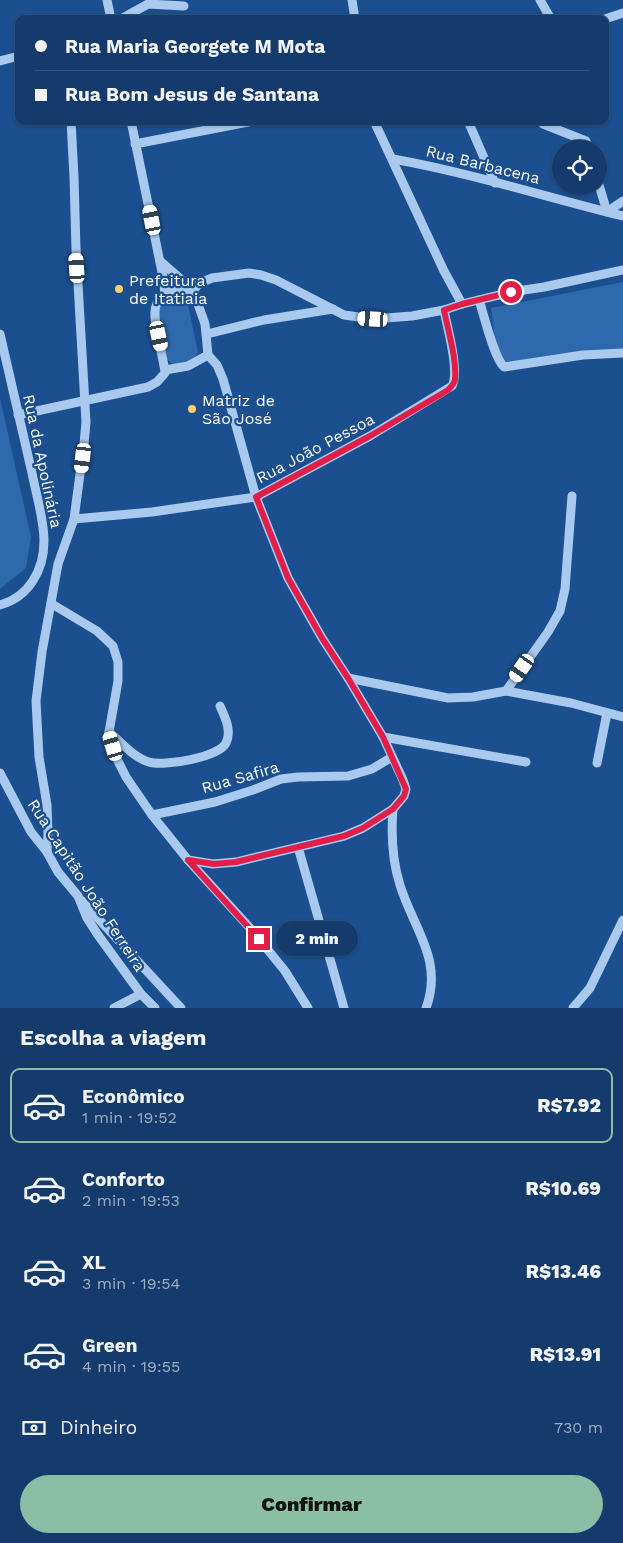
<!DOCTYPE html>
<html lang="pt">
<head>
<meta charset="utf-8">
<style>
  body { margin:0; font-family:"Work Sans",sans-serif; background:#1d4271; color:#f1f3f6; height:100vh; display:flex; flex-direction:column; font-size:19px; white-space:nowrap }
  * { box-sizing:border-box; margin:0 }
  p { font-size:16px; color:#9dadc1 }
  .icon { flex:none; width:28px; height:28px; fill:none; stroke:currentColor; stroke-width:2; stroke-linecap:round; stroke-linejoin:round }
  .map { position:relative; height:1008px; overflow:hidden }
  .sheet { display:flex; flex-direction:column; background:#143b6b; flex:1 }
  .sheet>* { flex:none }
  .top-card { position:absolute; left:15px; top:15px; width:594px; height:110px; border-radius:10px; box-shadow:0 1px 4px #0004,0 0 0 1px #33557e; display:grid; align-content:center; height:110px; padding:0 20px; background:#143b6b }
  .tools { position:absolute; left:552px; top:140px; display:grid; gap:10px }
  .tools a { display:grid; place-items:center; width:55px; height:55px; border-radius:50%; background:#143b6b; box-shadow:0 1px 4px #0004,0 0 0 1px #33557e; font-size:25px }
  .end { position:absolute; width:22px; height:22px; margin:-11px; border:6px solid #e11d48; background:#fff; box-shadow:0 0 0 2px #fff }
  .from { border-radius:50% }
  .bubble { position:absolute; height:35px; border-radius:18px; background:#143b6b; box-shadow:0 1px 4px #0004,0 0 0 1px #33557e; font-size:16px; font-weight:800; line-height:35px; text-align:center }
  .car { position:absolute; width:15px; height:30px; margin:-15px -8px; border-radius:6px; box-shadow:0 0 4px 1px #0007; background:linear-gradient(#fff 24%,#345 0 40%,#fff 0 76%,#345 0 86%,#fff 0) }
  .top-card b { display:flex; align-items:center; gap:18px; height:48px; font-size:19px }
  .top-card b+b { border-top:1px solid #33557e }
  .top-card i { width:12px; height:12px; background:#f1f3f6 }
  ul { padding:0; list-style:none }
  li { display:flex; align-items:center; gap:15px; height:75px; margin:0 10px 8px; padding:0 10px; border:2px solid transparent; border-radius:10px }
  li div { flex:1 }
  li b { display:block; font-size:19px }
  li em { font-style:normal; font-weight:800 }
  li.current { border-color:#8abfa5 }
  li>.icon { width:45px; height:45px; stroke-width:1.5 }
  h2 { padding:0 20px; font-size:22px; line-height:60px }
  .pay { display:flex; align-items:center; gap:12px; height:55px; padding:0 20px; font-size:19px }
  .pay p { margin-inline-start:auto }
  .primary-button { display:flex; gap:10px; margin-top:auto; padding:10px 20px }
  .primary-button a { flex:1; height:58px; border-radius:30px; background:#8abfa5; color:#111; font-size:20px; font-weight:800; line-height:58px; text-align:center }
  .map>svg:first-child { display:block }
</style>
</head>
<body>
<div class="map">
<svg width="623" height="1008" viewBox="0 0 623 1008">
  <rect width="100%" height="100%" fill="#1b4f8f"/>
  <g fill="#2e69ad">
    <path d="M623,282V349L558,354L498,364L491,308Z"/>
    <path d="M171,300L181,301L188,305L198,352L193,361L175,366L167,360L158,312L162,304Z"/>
    <path d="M0,398L31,537L26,568L0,589Z"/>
  </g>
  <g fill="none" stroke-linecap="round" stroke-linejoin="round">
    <g stroke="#a9c9ee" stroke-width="9">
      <path d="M107,0L111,19"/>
      <path d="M352,0L355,19"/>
      <path d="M540,0L551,19"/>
      <path d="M121,19L148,4L184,6"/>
      <path d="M605,19L623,13"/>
      <path d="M0,61L19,56"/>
      <path d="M131,121L163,277L165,294"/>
      <path d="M374,121L444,271L462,304"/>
      <path d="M468,121L495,183"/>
      <path d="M543,124L586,141L588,149"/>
      <path d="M135,144L253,121"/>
      <path d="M393,159C471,173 546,197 623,216"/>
      <path d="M599,185L607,212L623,201"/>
      <path d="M160,261L193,290L200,283L212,278L249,273L261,275L276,280L344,315L373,319L412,316L444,310L462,304L511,292L544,287L623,270"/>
      <path d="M479,300C484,315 494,358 504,367L583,355L623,353"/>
      <path d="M0,334C11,380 21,427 32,473C36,494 44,519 44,541C44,570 29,597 0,605"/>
      <path d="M207,334L264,320L333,309"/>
      <path d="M18,415L148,387L157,382L165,373C164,358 151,318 156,306C158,298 169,291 177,290C182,289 188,290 193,290L205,324L208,355L188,366L165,370"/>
      <path d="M74,519L152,512L256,497L370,436L452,386C460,371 447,327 444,310"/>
      <path d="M52,604L97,631L113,646L118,662V681L109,732L117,759L126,777L152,815L188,860L250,928L285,971L308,1008"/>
      <path d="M348,678L448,698L473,697L506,691L571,703L623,717"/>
      <path d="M506,691L548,632L560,611L565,589L572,496"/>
      <path d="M109,732C121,742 134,758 149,762C164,767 219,757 226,743C232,731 225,717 220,706"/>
      <path d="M383,737L526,762"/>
      <path d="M597,763L607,713"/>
      <path d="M0,773L31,832L47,852L58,872L78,896L87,918L98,935L141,994L155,1008"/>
      <path d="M393,809C391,835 392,860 400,885C413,928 444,960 426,1008"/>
      <path d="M152,815L215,802L253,790L281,779L298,777L348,776L372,769L392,757"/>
      <path d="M298,847L344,1008"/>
      <path d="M47,852L48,834L47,805L39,757L36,701L42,652L58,564L74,519L84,444L86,422L76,249L74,177L71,121"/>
      <path d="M188,860L213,864L236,862L344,836L363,828L393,809L404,796L406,789L403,780L383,737L348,678L322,638L288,578L256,497L223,379L217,365L208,355"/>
      <path d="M81,900L181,1008"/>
      <path d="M114,1008L141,994"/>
      <path d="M573,1008L590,988L623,920"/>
    </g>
  </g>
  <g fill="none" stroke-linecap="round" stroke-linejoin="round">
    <path stroke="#e11d48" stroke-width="6" d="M259,939L188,860L214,864L236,862L344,836L363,828L393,809L404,796L406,789L383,737L348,678L322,638L288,578L256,497L370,436L448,390C451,387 454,384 455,380C457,359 448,331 444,310L462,304L511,292"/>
  </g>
  <g fill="#ffd166" stroke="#1b4f8f" stroke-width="2">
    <circle cx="119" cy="289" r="5"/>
    <circle cx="192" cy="409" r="5"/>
  </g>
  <g text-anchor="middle" stroke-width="4.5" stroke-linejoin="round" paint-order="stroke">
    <g font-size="16" fill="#fff" stroke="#1b4f8f">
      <text transform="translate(483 164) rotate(14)" y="6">Rua Barbacena</text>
      <text transform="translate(315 448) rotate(-28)" y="6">Rua João Pessoa</text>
      <text transform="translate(43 461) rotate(78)" y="6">Rua da Apolinária</text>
      <text transform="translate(240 777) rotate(-16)" y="6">Rua Safira</text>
      <text transform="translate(87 885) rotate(57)" y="6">Rua Capitão João Ferreira</text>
    </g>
    <g font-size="16" fill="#fff" stroke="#1b4f8f" text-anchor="start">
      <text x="129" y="286">Prefeitura<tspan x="129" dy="18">de Itatiaia</tspan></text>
      <text x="202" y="406">Matriz de<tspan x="202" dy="18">São José</tspan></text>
    </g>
  </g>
</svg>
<div class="tools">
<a><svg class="icon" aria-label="locate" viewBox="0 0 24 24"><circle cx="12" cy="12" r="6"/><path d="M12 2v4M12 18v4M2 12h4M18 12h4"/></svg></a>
</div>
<i class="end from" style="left:511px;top:292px"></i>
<i class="end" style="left:259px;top:939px"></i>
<div class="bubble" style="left:276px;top:921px;width:82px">2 min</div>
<i class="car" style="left:152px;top:220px;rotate:349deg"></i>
<i class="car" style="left:77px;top:268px;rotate:356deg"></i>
<i class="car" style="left:373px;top:319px;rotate:273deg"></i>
<i class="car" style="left:159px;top:336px;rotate:168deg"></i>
<i class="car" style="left:83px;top:458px;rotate:187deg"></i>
<i class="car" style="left:522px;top:668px;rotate:215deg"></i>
<i class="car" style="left:113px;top:746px;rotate:343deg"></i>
<div class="top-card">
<b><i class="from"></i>Rua Maria Georgete M Mota</b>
<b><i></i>Rua Bom Jesus de Santana</b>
</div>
</div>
<section class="sheet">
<h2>Escolha a viagem</h2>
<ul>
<li class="current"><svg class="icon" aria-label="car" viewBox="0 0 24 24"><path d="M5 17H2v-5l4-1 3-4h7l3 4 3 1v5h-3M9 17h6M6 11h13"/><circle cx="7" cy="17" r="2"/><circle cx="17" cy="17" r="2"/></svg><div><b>Econômico</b><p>1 min · 19:52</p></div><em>R$7.92</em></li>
<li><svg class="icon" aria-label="car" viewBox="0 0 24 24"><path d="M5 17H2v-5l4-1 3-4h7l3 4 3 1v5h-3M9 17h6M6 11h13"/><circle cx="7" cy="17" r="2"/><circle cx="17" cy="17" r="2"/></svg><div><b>Conforto</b><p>2 min · 19:53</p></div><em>R$10.69</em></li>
<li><svg class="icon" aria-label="car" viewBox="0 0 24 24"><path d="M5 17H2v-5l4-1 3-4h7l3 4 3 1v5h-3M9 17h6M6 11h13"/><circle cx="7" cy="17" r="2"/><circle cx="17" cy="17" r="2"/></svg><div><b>XL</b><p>3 min · 19:54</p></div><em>R$13.46</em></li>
<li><svg class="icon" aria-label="car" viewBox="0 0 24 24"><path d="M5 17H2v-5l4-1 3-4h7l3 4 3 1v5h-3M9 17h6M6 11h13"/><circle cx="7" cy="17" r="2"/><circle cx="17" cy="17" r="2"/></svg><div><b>Green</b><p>4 min · 19:55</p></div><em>R$13.91</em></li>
</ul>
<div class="pay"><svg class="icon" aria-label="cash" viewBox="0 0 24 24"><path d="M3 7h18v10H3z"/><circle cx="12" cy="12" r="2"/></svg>Dinheiro<p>730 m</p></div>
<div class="primary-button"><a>Confirmar</a></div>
</section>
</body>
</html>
